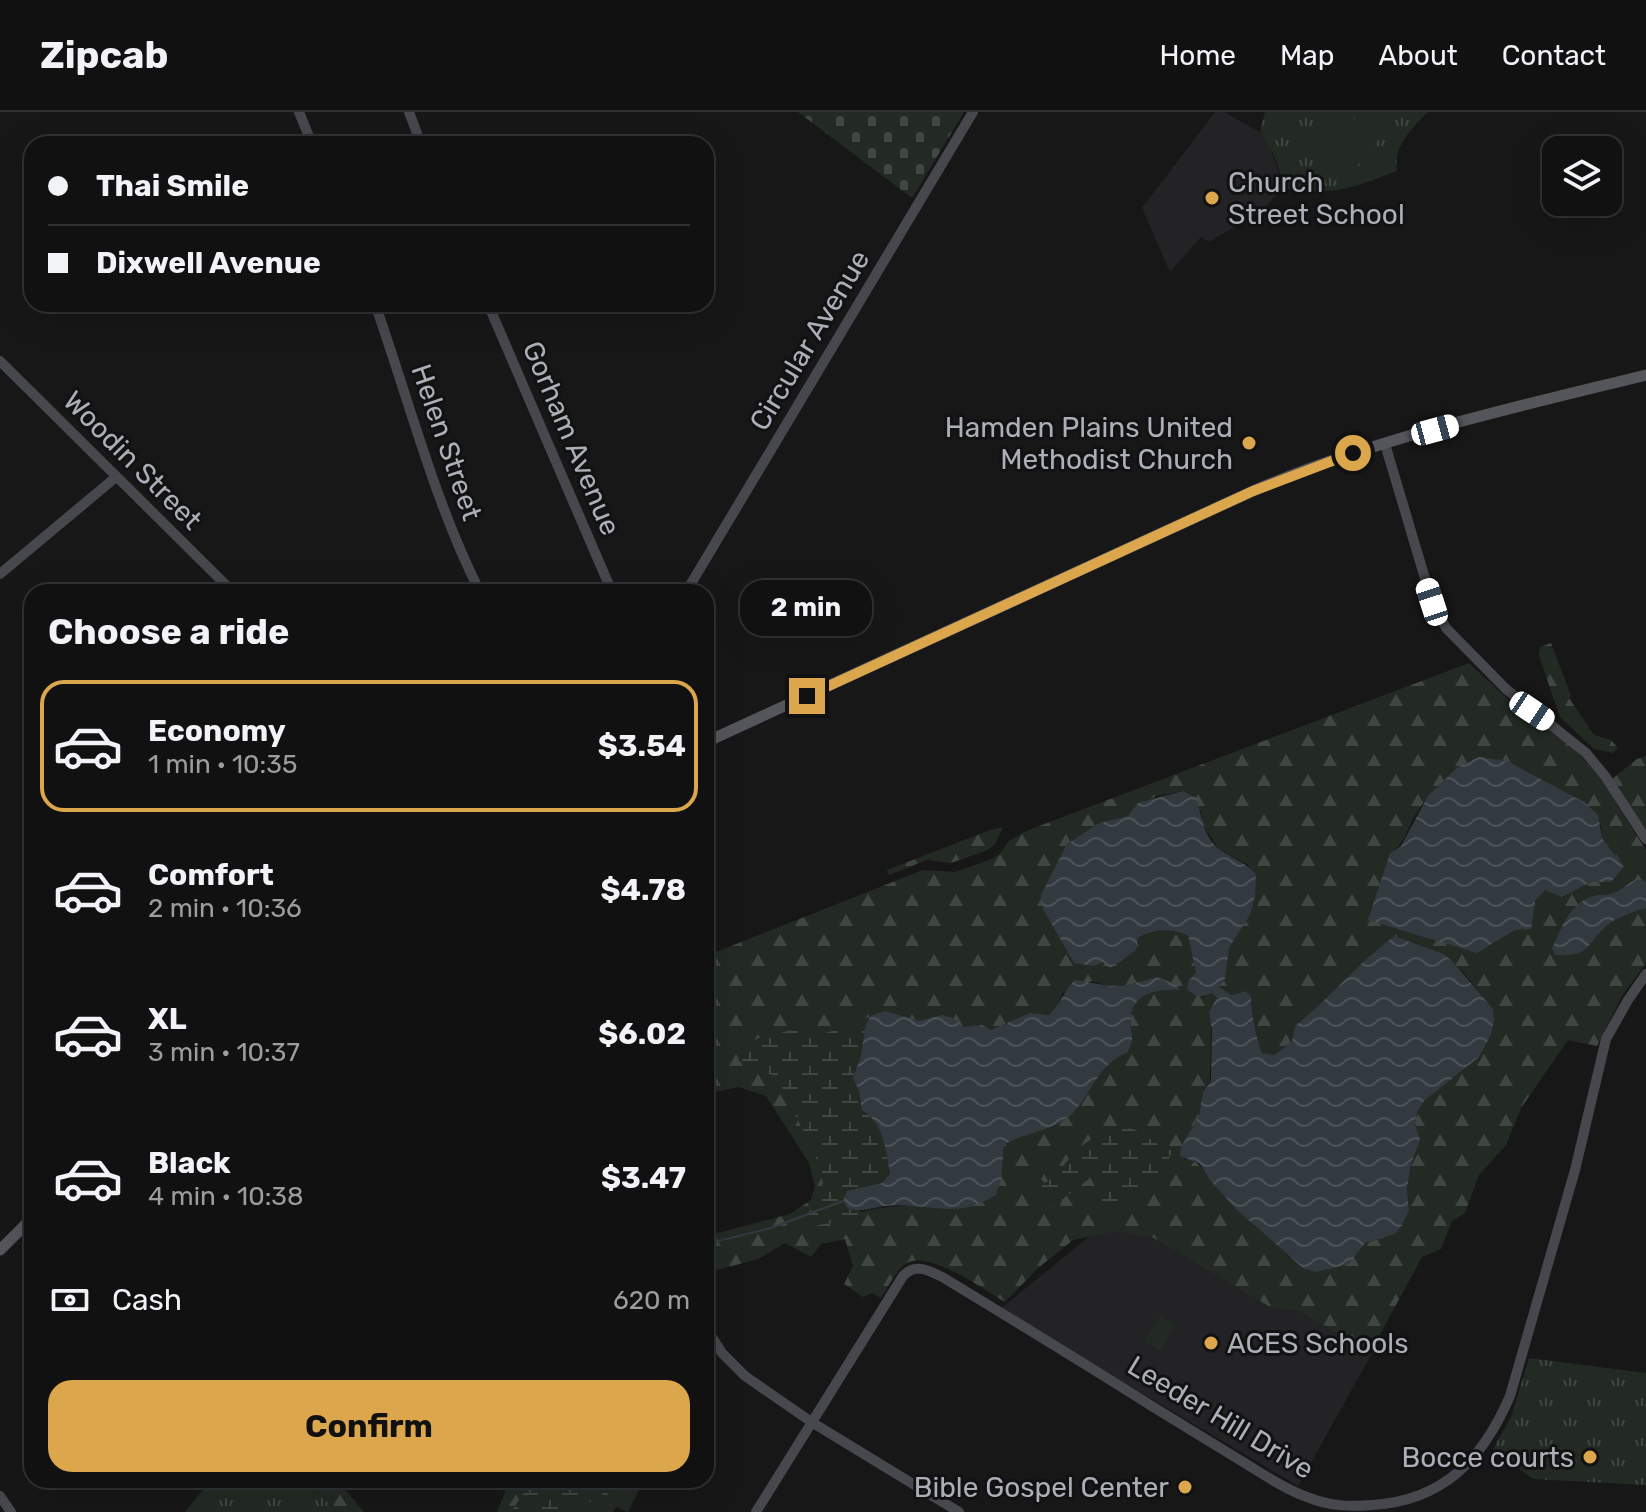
<!DOCTYPE html>
<html lang="en">
<head>
<meta charset="utf-8">
<style>
  body { margin:0; font-family:Rubik,sans-serif; background:#1e1f20; color:#f1f3f6; height:100vh; display:flex; flex-direction:column; font-size:30px; white-space:nowrap }
  * { box-sizing:border-box; margin:0 }
  p { font-size:26px; color:#9c9d9f }
  .icon { flex:none; width:44px; height:44px; fill:none; stroke:currentColor; stroke-width:2; stroke-linecap:round; stroke-linejoin:round }
  .map { position:relative; flex:1; overflow:hidden }
  .panel { position:absolute; left:24px; top:472px; width:690px; height:904px; display:flex; flex-direction:column; background:#111112; border-radius:24px; box-shadow:0 8px 32px #0002,0 0 0 2px #303132 }
  .panel>* { flex:none }
  .banner { position:absolute; left:24px; top:24px; width:690px; height:176px; border-radius:24px; box-shadow:0 8px 32px #0002,0 0 0 2px #303132; display:grid; align-content:center; height:176px; padding:0 24px; background:#111112 }
  .controls { position:absolute; left:1542px; top:24px; display:grid; gap:16px }
  .controls a { display:grid; place-items:center; width:80px; height:80px; border-radius:16px; background:#111112; box-shadow:0 8px 32px #0002,0 0 0 2px #303132; font-size:40px }
  .end { position:absolute; width:36px; height:36px; margin:-18px; border:10px solid #dba64c; background:#111; box-shadow:0 0 0 4px #111 }
  .from { border-radius:50% }
  .bubble { position:absolute; height:56px; border-radius:24px; background:#111112; box-shadow:0 8px 32px #0002,0 0 0 2px #303132; font-size:26px; font-weight:700; line-height:56px; text-align:center }
  .car { position:absolute; width:24px; height:48px; margin:-24px -12px; border-radius:10px; box-shadow:0 0 6px 2px #0007; background:linear-gradient(#fff 24%,#345 0 40%,#fff 0 76%,#345 0 86%,#fff 0) }
  .banner b { display:flex; align-items:center; gap:28px; height:76px; font-size:30px }
  .banner b+b { border-top:2px solid #303132 }
  .banner i { width:20px; height:20px; background:#f1f3f6 }
  ul { padding:0; list-style:none }
  li { display:flex; align-items:center; gap:24px; height:132px; margin:0 16px 12px; padding:0 8px; border:4px solid transparent; border-radius:24px }
  li div { flex:1 }
  li b { display:block; font-size:30px }
  li em { font-style:normal; font-weight:700 }
  li.current { border-color:#dba64c }
  li>.icon { width:72px; height:72px; stroke-width:1.5 }
  h2 { padding:0 24px; font-size:36px; line-height:96px }
  .pay { display:flex; align-items:center; gap:20px; height:88px; padding:0 24px; font-size:30px }
  .pay p { margin-inline-start:auto }
  .cta { display:flex; gap:16px; margin-top:auto; padding:16px 24px }
  .cta a { flex:1; height:92px; border-radius:24px; background:#dba64c; color:#111; font-size:32px; font-weight:700; line-height:92px; text-align:center }
  header { display:flex; align-items:center; gap:48px; box-sizing:border-box; height:112px; padding:0 40px; background:#111112; border-bottom:2px solid #303132 }
  header strong { font-size:38px }
  nav { display:flex; gap:44px; margin-inline-start:auto; font-size:28px }
  .map>svg:first-child { display:block }
</style>
</head>
<body>
<header>
<strong>Zipcab</strong>
<nav><a>Home</a><a>Map</a><a>About</a><a>Contact</a></nav>
</header>
<div class="map">
<svg width="1646" height="1400" viewBox="0 0 1646 1400">
  <defs>
    <pattern id="grass-tufts" width="24" height="20" patternUnits="userSpaceOnUse" patternTransform="scale(2)"><rect width="24" height="20" fill="#232a24"/><path d="M3 7l-1-3M5 7V3M7 7l1-3M15 17l-1-3M17 17v-4M19 17l1-3" fill="none" stroke="#404642"/></pattern>
    <pattern id="forest-firs" width="22" height="20" patternUnits="userSpaceOnUse" patternTransform="scale(2)"><rect width="22" height="20" fill="#232a24"/><path d="M5 1l3.5 6h-7zM16 11l3.5 6h-7z" fill="#404642"/></pattern>
    <pattern id="wetland-marsh" width="20" height="14" patternUnits="userSpaceOnUse" patternTransform="scale(2)"><rect width="20" height="14" fill="#232a24"/><path d="M1 5h8M5 5V1M11 12h8M15 12V8" fill="none" stroke="#404642"/></pattern>
    <pattern id="cemetery-stones" width="16" height="16" patternUnits="userSpaceOnUse" patternTransform="scale(2)"><rect width="16" height="16" fill="#232a24"/><path d="M2 7V4a2 2 0 0 1 4 0v3zM10 15v-3a2 2 0 0 1 4 0v3z" fill="#404642"/></pattern>
    <pattern id="water-waves" width="16" height="10" patternUnits="userSpaceOnUse" patternTransform="scale(2)"><rect width="16" height="10" fill="#323a40"/><path d="M0 5q4-4 8 0t8 0" fill="none" stroke="#4d5459"/></pattern>
  </defs>
  <rect width="100%" height="100%" fill="#171718"/>
  <g fill="#232325">
    <path d="M1215,0H1224L1260,20L1269,33L1282,69V76L1263,98L1209,130L1201,125L1170,160L1142,96Z"/>
    <path d="M1122,1098L1375,1236L1298,1374L1000,1197Z"/>
  </g>
  <g fill="url(#grass-tufts)">
    <path d="M1265,0H1427C1411,19 1393,33 1397,59C1349,77 1334,84 1282,76C1282,57 1271,35 1260,20Z"/>
    <path d="M1529,1246L1646,1261V1373L1533,1367L1493,1337L1511,1305Z"/>
    <path d="M211,1368H309L336,1400H185Z"/>
  </g>
  <g fill="url(#forest-firs)" fill-rule="evenodd">
    <path d="M1551,531L1571,584L1569,586L1594,623L1611,628L1618,636L1613,641L1594,637L1560,605L1539,544L1540,535Z"/>
    <path d="M1469,551L1511,590L1575,638L1601,667L1646,738V851L1622,884L1597,934L1568,928L1521,996L1506,1033L1479,1063L1465,1101L1452,1109L1441,1137L1422,1145L1371,1239L1297,1198L1272,1196L1154,1126L1118,1119L1073,1128L1038,1156L1005,1190C984,1178 930,1138 907,1151C896,1157 888,1176 881,1186L872,1181L863,1185L844,1172L853,1154L845,1127L821,1132L811,1145L785,1131L758,1147L706,1161V1124L790,1102L811,1088L815,1074L809,1051L766,984L739,975L706,982V844L923,758L955,760L992,747L999,743L1009,729L1026,719ZM1479,646L1507,649L1584,690L1601,714L1602,726L1624,755L1611,770H1591L1562,785L1545,777L1535,789L1530,805L1489,835L1390,741C1407,730 1406,716 1417,700C1432,677 1455,656 1479,646ZM1183,679L1201,699L1202,712L1219,737L1247,752L1256,762L1250,803L1229,836L1225,867L1218,875L1231,883L1246,879L1251,884C1251,902 1256,924 1262,941L1274,943L1292,930L1295,914C1330,886 1358,851 1394,824L1444,842L1463,860L1493,897L1479,945L1424,989L1417,1000L1415,1011L1420,1028L1411,1052L1407,1077L1409,1098L1395,1122L1365,1131L1355,1144L1325,1158L1317,1160L1304,1157L1255,1114L1209,1067C1202,1056 1198,1048 1184,1047L1181,1035L1199,1004L1203,980L1210,969L1211,904L1217,886L1212,881L1202,886L1195,865L1196,861L1188,824C1154,809 1130,831 1103,850H1100L1053,763L1067,732L1099,711L1128,704L1156,684ZM1157,865L1178,878C1159,877 1135,880 1131,903C1128,921 1138,922 1127,941C1099,951 1094,980 1073,1001C1056,1019 1025,1020 1004,1033L1002,1049L943,1096C914,1092 889,1093 861,1100L847,1079L882,1071L875,1006L862,998L859,979L853,966L861,943L885,899C895,903 905,908 916,909C939,910 942,895 963,916L982,913L991,918L1030,901L1049,903L1057,896L1062,881L1092,869L1110,874L1129,873Z"/>
    <path d="M1646,644V721L1612,667L1637,647Z"/>
    <path d="M1003,715L995,732L988,738L951,751L927,748L889,763L887,758L990,718Z"/>
    <path d="M309,1368H326L333,1374L344,1376L364,1400H336Z"/>
    <path d="M514,1368H644L628,1400L616,1395L613,1400H497L507,1375Z"/>
  </g>
  <g fill="url(#wetland-marsh)">
    <path d="M871,904C864,915 859,950 853,966L859,979L862,998C885,1013 885,1037 890,1062L882,1071L847,1079L848,1097L861,1100L858,1107L812,1114L809,1101L823,1071L815,1043L777,965L739,949L741,935L759,926L792,918L821,922L847,915Z"/>
    <path d="M1122,1014L1136,1018L1158,1032L1173,1037L1160,1067L1149,1078L1135,1083L1110,1100L1101,1102C1091,1088 1095,1086 1104,1073L1101,1065L1093,1064L1064,1086L1060,1092L1062,1099L1059,1102L1027,1075L1039,1066L1045,1071C1056,1064 1060,1058 1068,1048C1082,1031 1101,1019 1122,1014Z"/>
    <path d="M532,1368H606L604,1373L610,1387V1396L603,1399L588,1388L578,1386L563,1400H511Z"/>
  </g>
  <path fill="url(#cemetery-stones)" d="M798,0H964L912,86Z"/>
  <g fill="#232a24">
    <path d="M1344,4L1366,10L1383,23L1345,68L1338,70L1297,32C1312,16 1322,7 1344,4Z"/>
    <path d="M1160,1204L1175,1213L1160,1238L1145,1229Z"/>
  </g>
  <g fill="url(#water-waves)">
    <path d="M1479,645L1507,649L1584,690L1598,703L1602,726L1624,755L1611,770H1591L1562,785L1545,778L1535,789L1531,817L1515,818L1477,841L1368,808L1390,741L1401,734L1428,684L1458,655Z"/>
    <path d="M1183,679L1196,686C1202,704 1203,724 1219,737C1232,746 1245,750 1256,762L1255,784L1250,803L1229,836L1225,867L1219,875L1231,883L1246,879L1251,884C1251,901 1256,925 1262,941L1274,943L1292,930L1295,914C1330,886 1358,851 1394,824L1444,842L1453,850L1493,897L1494,908L1491,922L1479,945L1424,989L1417,1000L1415,1011L1420,1028L1411,1052L1407,1077L1409,1098L1402,1113L1395,1122L1365,1131L1349,1152L1317,1160L1304,1157L1237,1098L1209,1067L1200,1052L1180,1044L1181,1035L1199,1004L1203,980L1211,969L1212,918L1209,900L1217,886L1212,881C1200,886 1197,886 1187,877L1189,868L1196,861L1188,824C1171,816 1154,817 1138,826L1136,838L1110,856L1103,850L1094,854L1074,851L1043,797L1041,783L1067,732L1099,711L1128,704L1138,691Z"/>
    <path d="M1640,766L1646,771V796C1632,800 1614,806 1604,816C1583,838 1588,844 1555,843L1552,836C1562,816 1570,790 1594,784C1600,782 1607,784 1613,781C1623,778 1628,770 1640,766Z"/>
    <path d="M1157,865L1177,873L1179,878C1160,877 1135,880 1131,903C1128,921 1138,922 1127,941C1099,951 1093,980 1073,1001C1056,1019 1025,1020 1004,1033L1001,1067L996,1083C989,1087 981,1091 973,1094C946,1102 914,1090 885,1094C871,1096 863,1100 848,1097L843,1089L847,1079L882,1071L890,1062C885,1037 885,1013 862,998L859,979L853,966L861,943L866,912L871,904L885,899L919,909L942,903L953,906L963,915L982,913L991,918L1030,901L1049,903C1060,893 1063,880 1075,868L1110,874L1129,873Z"/>
  </g>
  <g fill="none" stroke-linecap="round" stroke-linejoin="round">
    <path stroke="#323a40" stroke-width="2" d="M706,1132L771,1116L843,1089"/>
    <g stroke="#46484d" stroke-width="10">
      <path d="M299,0L312,32"/>
      <path d="M409,0L421,32"/>
      <path d="M375,192C409,288 434,389 480,480"/>
      <path d="M488,192L612,480"/>
      <path d="M0,249L233,480"/>
      <path d="M1385,332L1432,490L1446,516L1506,577L1586,641L1605,664L1646,727"/>
      <path d="M0,462L116,365"/>
      <path d="M686,480L973,0"/>
      <path d="M706,1216L722,1241L745,1264L813,1311L959,1400"/>
      <path d="M0,1384L11,1400"/>
      <path d="M756,1400L903,1164C915,1150 930,1159 944,1166C1013,1208 1082,1250 1150,1293C1181,1312 1212,1331 1243,1350C1263,1362 1284,1377 1307,1385C1329,1394 1349,1395 1372,1393C1443,1389 1483,1347 1510,1284L1575,1058L1606,927L1628,888L1646,862"/>
    </g>
    <g stroke="#55565b" stroke-width="11">
      <path d="M706,630L1253,379C1376,326 1516,295 1646,263"/>
      <path d="M0,1138L32,1106"/>
    </g>
  </g>
  <g fill="none" stroke-linecap="round" stroke-linejoin="round">
    <path stroke="#dba64c" stroke-width="10" d="M807,584L1253,379L1353,341"/>
  </g>
  <g fill="#dba64c" stroke="#121213" stroke-width="3">
    <circle cx="1212" cy="86" r="8"/>
    <circle cx="1249" cy="331" r="8"/>
    <circle cx="1211" cy="1231" r="8"/>
    <circle cx="1590" cy="1345" r="8"/>
    <circle cx="1185" cy="1375" r="8"/>
  </g>
  <g text-anchor="middle" stroke-width="6" stroke-linejoin="round" paint-order="stroke">
    <g font-size="28" fill="#abafb7" stroke="#121213" text-anchor="end">
      <text x="1228" y="80" text-anchor="start">Church<tspan x="1228" dy="32">Street School</tspan></text>
      <text x="1233" y="325">Hamden Plains United<tspan x="1233" dy="32">Methodist Church</tspan></text>
      <text x="1227" y="1241" text-anchor="start">ACES Schools</text>
      <text x="1574" y="1355">Bocce courts</text>
      <text x="1169" y="1385">Bible Gospel Center</text>
    </g>
    <g font-size="28" fill="#abafb7" stroke="#121213">
      <text transform="translate(809 228) rotate(-59)" y="10">Circular Avenue</text>
      <text transform="translate(572 326) rotate(67)" y="10">Gorham Avenue</text>
      <text transform="translate(447 330) rotate(71)" y="10">Helen Street</text>
      <text transform="translate(133 348) rotate(45)" y="10">Woodin Street</text>
      <text transform="translate(1221 1305) rotate(31)" y="10">Leeder Hill Drive</text>
    </g>
  </g>
</svg>
<div class="controls">
<a><svg class="icon" aria-label="layers" viewBox="0 0 24 24"><path d="M12 4l9 5-9 5-9-5zM3 14l9 5 9-5"/></svg></a>
</div>
<i class="end from" style="left:1353px;top:341px"></i>
<i class="end" style="left:807px;top:584px"></i>
<div class="bubble" style="left:740px;top:468px;width:132px">2 min</div>
<i class="car" style="left:1435px;top:318px;rotate:75deg"></i>
<i class="car" style="left:1432px;top:490px;rotate:342deg"></i>
<i class="car" style="left:1532px;top:599px;rotate:124deg"></i>
<div class="banner">
<b><i class="from"></i>Thai Smile</b>
<b><i></i>Dixwell Avenue</b>
</div>
<section class="panel">
<h2>Choose a ride</h2>
<ul>
<li class="current"><svg class="icon" aria-label="car" viewBox="0 0 24 24"><path d="M5 17H2v-5l4-1 3-4h7l3 4 3 1v5h-3M9 17h6M6 11h13"/><circle cx="7" cy="17" r="2"/><circle cx="17" cy="17" r="2"/></svg><div><b>Economy</b><p>1 min · 10:35</p></div><em>$3.54</em></li>
<li><svg class="icon" aria-label="car" viewBox="0 0 24 24"><path d="M5 17H2v-5l4-1 3-4h7l3 4 3 1v5h-3M9 17h6M6 11h13"/><circle cx="7" cy="17" r="2"/><circle cx="17" cy="17" r="2"/></svg><div><b>Comfort</b><p>2 min · 10:36</p></div><em>$4.78</em></li>
<li><svg class="icon" aria-label="car" viewBox="0 0 24 24"><path d="M5 17H2v-5l4-1 3-4h7l3 4 3 1v5h-3M9 17h6M6 11h13"/><circle cx="7" cy="17" r="2"/><circle cx="17" cy="17" r="2"/></svg><div><b>XL</b><p>3 min · 10:37</p></div><em>$6.02</em></li>
<li><svg class="icon" aria-label="car" viewBox="0 0 24 24"><path d="M5 17H2v-5l4-1 3-4h7l3 4 3 1v5h-3M9 17h6M6 11h13"/><circle cx="7" cy="17" r="2"/><circle cx="17" cy="17" r="2"/></svg><div><b>Black</b><p>4 min · 10:38</p></div><em>$3.47</em></li>
</ul>
<div class="pay"><svg class="icon" aria-label="cash" viewBox="0 0 24 24"><path d="M3 7h18v10H3z"/><circle cx="12" cy="12" r="2"/></svg>Cash<p>620 m</p></div>
<div class="cta"><a>Confirm</a></div>
</section>
</div>
</body>
</html>
